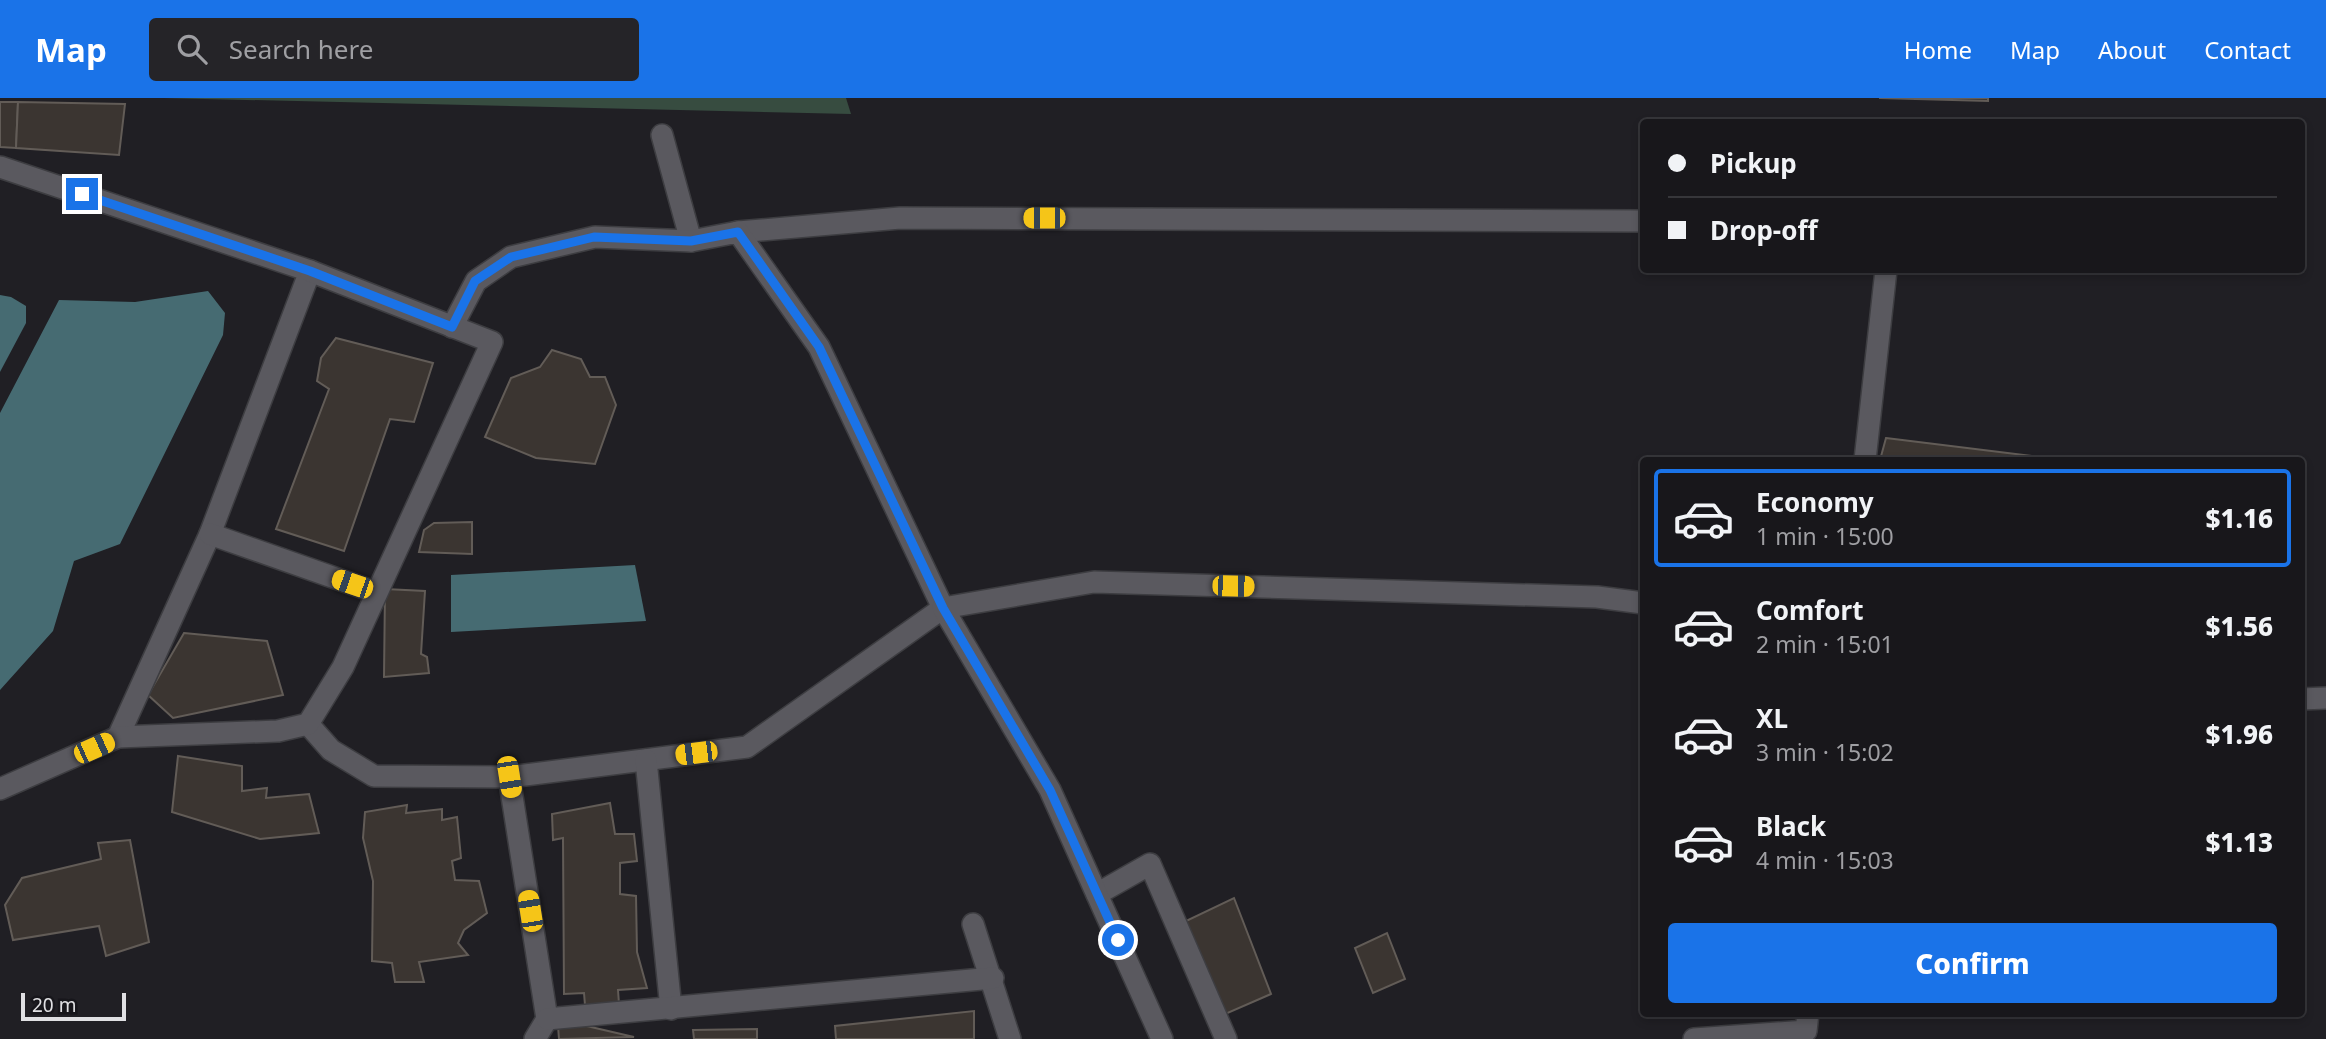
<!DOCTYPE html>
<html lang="en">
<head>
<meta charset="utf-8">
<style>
  body { margin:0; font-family:"Noto Sans",sans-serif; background:#252428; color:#f1f3f6; height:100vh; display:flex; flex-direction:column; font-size:26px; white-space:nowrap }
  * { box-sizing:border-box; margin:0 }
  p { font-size:23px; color:#9f9fa3 }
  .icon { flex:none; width:38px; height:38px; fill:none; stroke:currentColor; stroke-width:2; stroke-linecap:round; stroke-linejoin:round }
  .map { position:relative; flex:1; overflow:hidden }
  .drawer { position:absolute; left:1640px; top:359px; width:665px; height:560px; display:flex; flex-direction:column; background:#18171b; border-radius:7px; box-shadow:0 4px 10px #0003,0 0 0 2px #36363a }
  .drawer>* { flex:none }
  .hud { position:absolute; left:1640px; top:21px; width:665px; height:154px; border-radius:7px; box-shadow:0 4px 10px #0003,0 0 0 2px #36363a; display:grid; align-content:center; height:154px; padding:0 28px; background:#18171b }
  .scale { position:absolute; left:21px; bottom:18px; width:105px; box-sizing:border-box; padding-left:7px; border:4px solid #e0e0e3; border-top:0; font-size:19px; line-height:24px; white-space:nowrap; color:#e0e0e3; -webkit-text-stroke:5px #17161b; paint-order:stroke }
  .end { position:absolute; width:32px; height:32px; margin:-16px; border:9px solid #1a73e8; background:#fff; box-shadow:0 0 0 4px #fff }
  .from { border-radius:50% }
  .car { position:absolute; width:21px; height:42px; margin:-21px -10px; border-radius:9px; box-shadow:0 0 5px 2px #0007; background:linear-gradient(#f5c518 24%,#345 0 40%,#f5c518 0 76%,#345 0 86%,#f5c518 0) }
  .hud b { display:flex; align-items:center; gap:24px; height:66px; font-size:26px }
  .hud b+b { border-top:2px solid #36363a }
  .hud i { width:18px; height:18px; background:#f1f3f6 }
  ul { padding:12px 0 0; list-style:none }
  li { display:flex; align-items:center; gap:21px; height:98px; margin:0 14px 10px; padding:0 14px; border:4px solid transparent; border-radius:7px }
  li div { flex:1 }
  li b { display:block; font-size:26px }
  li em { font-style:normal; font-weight:800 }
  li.active { border-color:#1a73e8 }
  li>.icon { width:63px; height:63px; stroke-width:1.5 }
  .action { display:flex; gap:14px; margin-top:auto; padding:14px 28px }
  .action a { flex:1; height:80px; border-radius:7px; background:#1a73e8; color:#fff; font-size:28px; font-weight:800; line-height:80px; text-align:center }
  header { display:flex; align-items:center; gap:42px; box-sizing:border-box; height:98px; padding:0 35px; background:#1a73e8; color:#fff }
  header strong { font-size:33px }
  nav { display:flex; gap:38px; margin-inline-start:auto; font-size:24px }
  .search { width:490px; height:63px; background:#252428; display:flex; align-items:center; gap:18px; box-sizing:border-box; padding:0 24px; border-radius:7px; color:#9f9fa3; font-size:26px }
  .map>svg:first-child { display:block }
</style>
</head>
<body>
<header>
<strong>Map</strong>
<div class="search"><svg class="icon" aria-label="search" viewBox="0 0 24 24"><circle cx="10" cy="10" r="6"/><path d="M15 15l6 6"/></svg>Search here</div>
<nav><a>Home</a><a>Map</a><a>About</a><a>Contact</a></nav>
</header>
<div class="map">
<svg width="2326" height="941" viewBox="0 0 2326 941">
  <rect width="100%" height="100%" fill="#201f24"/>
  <path fill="#374c40" d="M163,0H846L851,16Z"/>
  <g fill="#466b72">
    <path d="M208,193L225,215L223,237L120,446L74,463L53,533L0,592V315L59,202L135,204Z"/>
    <path d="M0,197L11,199L26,208V225L0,274Z"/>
    <path d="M635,467L646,523L451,534V477Z"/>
  </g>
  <g fill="#3b3531" stroke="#625c57" stroke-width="2">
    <path d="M1879,0H1988V3Z"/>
    <path d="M0,4H18L16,50L0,49Z"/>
    <path d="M18,4L125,6L119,57L16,50Z"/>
    <path d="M336,240L433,265L414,324L390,321L344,453L276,431L329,291L317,283L321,260Z"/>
    <path d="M552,252L581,261L590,279H605L616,307L595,366L536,360L485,339L511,280L540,269Z"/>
    <path d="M1886,340L2057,361L1880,362Z"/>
    <path d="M472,424V456L419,454L424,432L434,425Z"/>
    <path d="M385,491L425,493L421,556L427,559L429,575L384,579Z"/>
    <path d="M184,535L267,543L283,597L173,620L148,597Z"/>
    <path d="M178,658L242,668V693L267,690L266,700L309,696L319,735L260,741L172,714Z"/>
    <path d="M610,705L615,736H634L637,763L620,765V796L636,798L637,854L647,890L618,892L619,906L585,907L584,895L564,896L563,740L553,742L552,716Z"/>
    <path d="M407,707L406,715L442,711V722L457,719L461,760L452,763L455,782L479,783L487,815L464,832L458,845L468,857L419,864L424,884H395L392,865L372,863L373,783L363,740L365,714Z"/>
    <path d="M130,742L149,844L106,858L99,828L13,842L5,807L22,780L101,761L98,745Z"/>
    <path d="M1234,800L1271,896L1223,917L1186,823Z"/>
    <path d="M1387,835L1405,881L1373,895L1355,850Z"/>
    <path d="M974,913V941H836L835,928Z"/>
    <path d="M578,926L634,939L559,941L558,928Z"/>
    <path d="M757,931V941H694L693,932Z"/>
  </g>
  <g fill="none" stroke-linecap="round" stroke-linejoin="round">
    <g stroke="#3d3d41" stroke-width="24">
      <g id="minor">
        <path d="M662,37L691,143"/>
        <path d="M0,69L310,173L210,436L118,639L0,691"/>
        <path d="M738,134L900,120L1643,123"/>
        <path d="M452,229L476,183L511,159L595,139L691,143L738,134L819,249L943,510L747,649L509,679L547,921L535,941"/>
        <path d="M1865,362L1886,172"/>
        <path d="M210,436L375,494"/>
        <path d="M2301,601L2326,600"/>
        <path d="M308,626L331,652L374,678L509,679"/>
        <path d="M118,639L278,633L308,626L343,569L492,244L310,173"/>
        <path d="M646,662L671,911"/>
        <path d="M1097,796L1150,766L1226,941"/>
        <path d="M973,826L1010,941"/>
        <path d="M547,921L993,880"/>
        <path d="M1162,941L1050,692L943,510L1094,484L1597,499L1643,505"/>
        <path d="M1694,941L1806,933L1808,915"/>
      </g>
    </g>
    <use href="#minor" stroke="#5a595f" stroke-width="21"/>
  </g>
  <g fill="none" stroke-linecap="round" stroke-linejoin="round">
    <path stroke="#1a73e8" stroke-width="9" d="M82,96L310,173L452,229L475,183L511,159L594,139L691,143L738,134L819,249L943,510L1050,692L1118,842"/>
  </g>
</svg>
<div class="scale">20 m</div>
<i class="end from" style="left:1118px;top:842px"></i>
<i class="end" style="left:82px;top:96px"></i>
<i class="car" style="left:1044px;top:120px;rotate:270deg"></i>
<i class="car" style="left:352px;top:486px;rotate:289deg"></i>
<i class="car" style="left:1233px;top:488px;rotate:91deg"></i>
<i class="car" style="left:94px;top:650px;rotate:66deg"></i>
<i class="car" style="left:696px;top:655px;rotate:263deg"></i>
<i class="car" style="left:509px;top:679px;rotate:171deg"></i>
<i class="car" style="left:530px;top:813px;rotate:351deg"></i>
<div class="hud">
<b><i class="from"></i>Pickup</b>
<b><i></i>Drop-off</b>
</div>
<section class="drawer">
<ul>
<li class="active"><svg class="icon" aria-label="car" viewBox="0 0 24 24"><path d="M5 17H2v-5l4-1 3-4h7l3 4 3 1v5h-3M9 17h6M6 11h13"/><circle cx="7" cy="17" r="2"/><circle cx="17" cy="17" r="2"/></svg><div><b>Economy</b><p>1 min · 15:00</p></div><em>$1.16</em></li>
<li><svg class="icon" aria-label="car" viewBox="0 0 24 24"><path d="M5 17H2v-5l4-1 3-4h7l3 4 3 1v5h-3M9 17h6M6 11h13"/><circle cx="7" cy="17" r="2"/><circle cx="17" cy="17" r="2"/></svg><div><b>Comfort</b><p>2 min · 15:01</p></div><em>$1.56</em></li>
<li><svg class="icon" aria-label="car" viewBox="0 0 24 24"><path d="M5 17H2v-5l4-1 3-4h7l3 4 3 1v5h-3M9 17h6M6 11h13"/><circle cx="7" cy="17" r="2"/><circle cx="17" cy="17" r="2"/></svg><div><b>XL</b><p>3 min · 15:02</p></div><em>$1.96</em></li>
<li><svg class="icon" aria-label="car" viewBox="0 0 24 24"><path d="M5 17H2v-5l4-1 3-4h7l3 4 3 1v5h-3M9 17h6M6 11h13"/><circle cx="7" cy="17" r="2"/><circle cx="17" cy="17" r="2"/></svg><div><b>Black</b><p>4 min · 15:03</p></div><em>$1.13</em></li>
</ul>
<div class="action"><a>Confirm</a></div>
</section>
</div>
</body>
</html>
